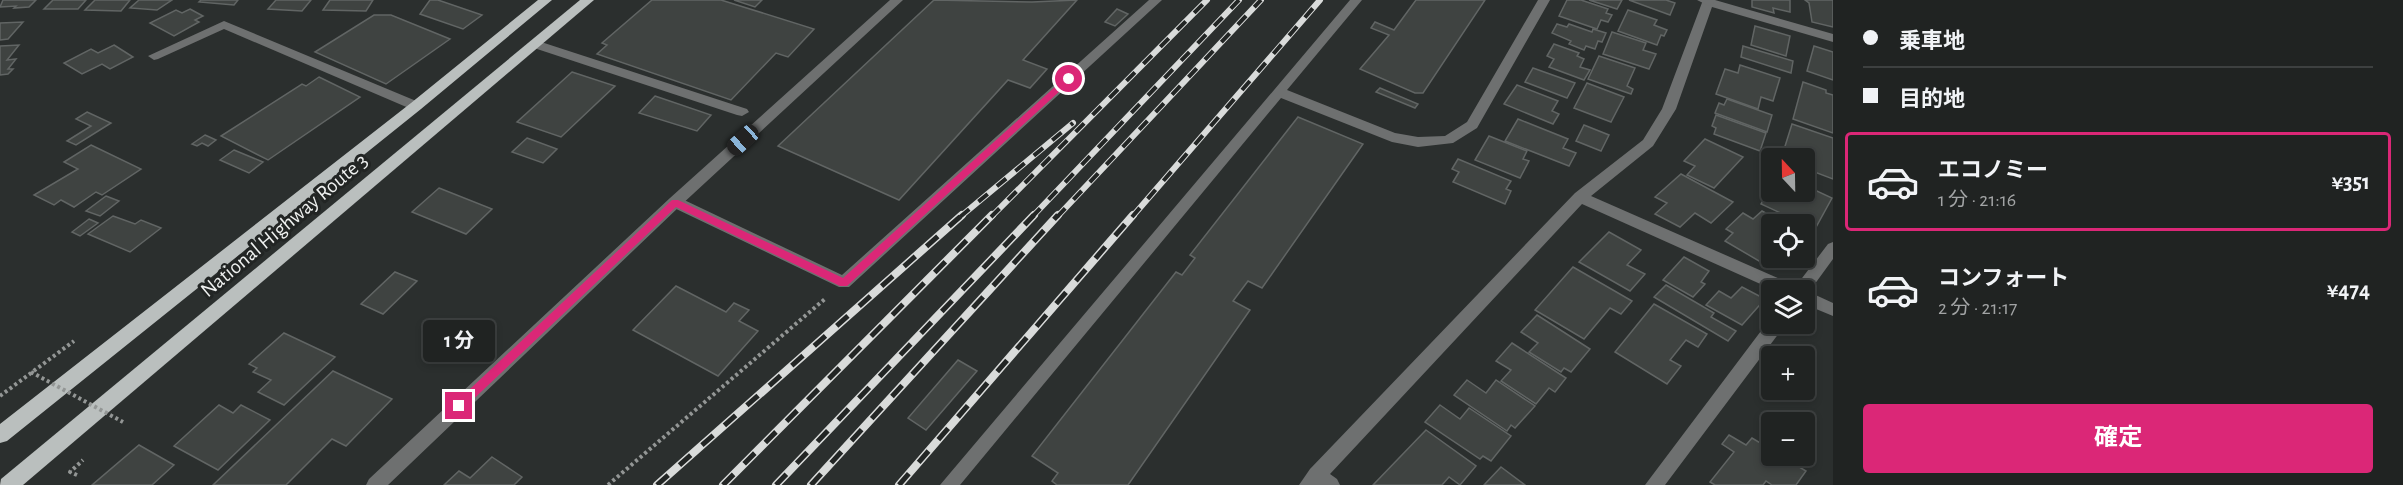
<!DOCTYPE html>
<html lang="ja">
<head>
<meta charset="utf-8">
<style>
  body { margin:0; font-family:"Alegreya Sans","Noto Sans JP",sans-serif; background:#282b2a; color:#f1f3f6; height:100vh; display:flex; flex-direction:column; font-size:22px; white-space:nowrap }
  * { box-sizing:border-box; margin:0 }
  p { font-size:20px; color:#a2a4a5 }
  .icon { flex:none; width:33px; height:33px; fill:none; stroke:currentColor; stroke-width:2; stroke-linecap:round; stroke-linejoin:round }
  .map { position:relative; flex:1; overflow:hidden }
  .sheet { display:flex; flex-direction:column; background:#202322; width:570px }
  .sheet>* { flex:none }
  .guide { display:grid; align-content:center; height:132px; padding:0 30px; background:#202322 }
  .needle { width:39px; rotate:338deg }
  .buttons { position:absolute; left:1761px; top:148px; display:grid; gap:12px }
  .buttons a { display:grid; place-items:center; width:54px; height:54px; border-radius:6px; background:#202322; box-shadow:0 3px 9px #0003,0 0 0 2px #3d4040; font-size:30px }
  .end { position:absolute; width:27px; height:27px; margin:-14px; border:8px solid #db2777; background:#fff; box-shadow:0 0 0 3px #fff }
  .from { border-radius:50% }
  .bubble { position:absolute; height:42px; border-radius:6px; background:#202322; box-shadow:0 3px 9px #0003,0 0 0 2px #3d4040; font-size:20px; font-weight:700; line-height:42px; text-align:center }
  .car { position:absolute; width:18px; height:36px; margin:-18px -9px; border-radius:8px; box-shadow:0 0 4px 2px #0007; background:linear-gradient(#222 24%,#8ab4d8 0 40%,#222 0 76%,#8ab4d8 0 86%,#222 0) }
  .guide b { display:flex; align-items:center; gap:21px; height:57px; font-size:22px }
  .guide b+b { border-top:2px solid #3d4040 }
  .guide i { width:15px; height:15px; background:#f1f3f6 }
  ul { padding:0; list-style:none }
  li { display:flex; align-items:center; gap:18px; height:99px; margin:0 12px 9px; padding:0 18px; border:3px solid transparent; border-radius:6px }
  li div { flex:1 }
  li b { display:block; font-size:22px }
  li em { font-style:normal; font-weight:700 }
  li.on { border-color:#db2777 }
  li>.icon { width:54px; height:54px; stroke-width:1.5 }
  .primary-button { display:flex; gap:12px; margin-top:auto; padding:12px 30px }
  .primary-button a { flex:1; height:69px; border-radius:6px; background:#db2777; color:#fff; font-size:24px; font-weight:700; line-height:69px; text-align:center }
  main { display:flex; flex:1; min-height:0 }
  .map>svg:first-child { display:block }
</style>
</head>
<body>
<main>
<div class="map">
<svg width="1833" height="485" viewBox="0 0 1833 485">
  <rect width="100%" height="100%" fill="#2b2f2e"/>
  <g fill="#3f4341" stroke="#616564" stroke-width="1.5">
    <path d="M3,0H36L29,7L14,8L16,6L0,7Z"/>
    <path d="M53,0H86L78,9H44Z"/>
    <path d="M95,0H130L121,11L85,10Z"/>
    <path d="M139,0H172L157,10L130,8Z"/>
    <path d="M201,0H238L234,5L199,2Z"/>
    <path d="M276,0H311L302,11L268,9Z"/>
    <path d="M330,0H373L366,11L323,10Z"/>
    <path d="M430,0H438L482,15L463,29L420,14Z"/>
    <path d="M652,0H721L814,29L788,57L776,53L731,100L597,54L607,45L602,43Z"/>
    <path d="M734,0H762L755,7Z"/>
    <path d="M934,0L1032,2L1077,0L1023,60L1047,69L1030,88L1008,80L899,200L778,146Z"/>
    <path d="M1416,0H1485L1423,93H1415L1360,69L1389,35L1371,28L1375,22L1394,30Z"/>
    <path d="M1567,0H1581L1608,9L1606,13L1612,15L1608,22L1601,20L1597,29L1559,16Z"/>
    <path d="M1589,0H1622L1617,9Z"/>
    <path d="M1629,0H1666L1675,3L1670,15Z"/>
    <path d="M1752,0H1790V12L1773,8L1774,13L1752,7Z"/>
    <path d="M1805,0H1833V27L1812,22L1809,3Z"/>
    <path d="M190,9L203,16L195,20L199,22L174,36L150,23L176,10L182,13Z"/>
    <path d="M1117,9L1128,14L1115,26L1105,22Z"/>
    <path d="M1628,10L1657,20L1654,25L1667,30L1664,36L1661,35L1657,45L1618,31Z"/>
    <path d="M374,15H391L450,39L386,84L315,52Z"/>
    <path d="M23,22L8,39L0,40V23Z"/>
    <path d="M1557,24L1567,27L1569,24L1592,32L1593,29L1606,33L1602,42L1598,41L1595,49L1586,46L1584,50L1569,44L1571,41L1552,33Z"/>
    <path d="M1755,26L1790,36L1786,56L1751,45Z"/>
    <path d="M1612,32L1646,43L1643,50L1656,54L1649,69L1603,54Z"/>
    <path d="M1554,44L1579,53L1577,56L1584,59L1580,67L1590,70L1584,80L1549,67L1554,59L1547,56Z"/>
    <path d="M19,45L7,60L16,59L8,69H13L8,74L0,75V46Z"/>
    <path d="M114,45L133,57L110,69L102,64L82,74L64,63L91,49L98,53Z"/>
    <path d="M1743,46L1793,61L1791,73L1741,57Z"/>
    <path d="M1814,46L1833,52V80L1807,71Z"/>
    <path d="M1599,56L1635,68L1627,86L1633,89L1631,94L1588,79Z"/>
    <path d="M1740,65L1780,78L1773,101L1761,97L1758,109L1716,94L1725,69L1738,73Z"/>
    <path d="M1533,68L1575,83L1567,98L1525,82Z"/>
    <path d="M572,72L615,86L561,137L517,122Z"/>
    <path d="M319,77L360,97L268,160L221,136L302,84L306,86Z"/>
    <path d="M1803,82L1826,90V93L1833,95V133L1793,119Z"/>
    <path d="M1587,83L1624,97L1611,122L1574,108Z"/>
    <path d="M1517,85L1558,101L1552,111L1559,114L1553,124L1504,104Z"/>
    <path d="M1380,88L1418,104L1415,108L1376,92Z"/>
    <path d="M655,96L711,115L697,131L639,113Z"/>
    <path d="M1727,99L1772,115L1767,132L1715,113L1719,103L1724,105Z"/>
    <path d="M87,112L111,123L76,145L67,141L91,126L76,119Z"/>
    <path d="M1716,115L1766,133L1760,151L1714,134L1716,128L1712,126Z"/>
    <path d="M1298,117L1363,144L1262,288L1248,281L1233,301L1250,310L1128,485H1057L1052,481L1058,473L1032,456L1176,272L1182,275L1195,258L1190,255Z"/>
    <path d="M1518,119L1568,139L1563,148L1576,153L1569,166L1505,141Z"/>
    <path d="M1792,124L1833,138V179L1804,168V159H1781Z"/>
    <path d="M1584,125L1609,135L1601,151L1576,141Z"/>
    <path d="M205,135L216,140L208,146L202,143L197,146L192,144Z"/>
    <path d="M1489,136L1527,151L1523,159L1529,161L1520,178L1475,160Z"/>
    <path d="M527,138L557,149L543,163L512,152Z"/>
    <path d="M1705,139L1743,157L1714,188L1687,175L1695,166L1684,161Z"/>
    <path d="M91,145L141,169L102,195L96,192L74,207L61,200L54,205L34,195L78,169L64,162Z"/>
    <path d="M234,150L263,162L249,173L220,160Z"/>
    <path d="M1458,159L1511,181L1506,189L1511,191L1505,204L1453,182L1459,172L1452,169Z"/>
    <path d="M1681,174L1733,202L1711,223L1695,213L1680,227L1655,214L1667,203L1655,197Z"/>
    <path d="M1804,185L1832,198L1815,229L1761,204L1772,186V192H1804Z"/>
    <path d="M439,188L492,209L466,234L412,212Z"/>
    <path d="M106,196L119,201L100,216L86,211Z"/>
    <path d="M1762,211L1787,225H1772V258H1780L1771,268L1725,241L1733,233L1726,229L1743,213L1753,219Z"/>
    <path d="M113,216L135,224L141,220L161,228L130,252L88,234Z"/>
    <path d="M89,219L98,223L80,236L72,232Z"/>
    <path d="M1609,232L1641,250L1627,265L1645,274L1630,291L1579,262Z"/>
    <path d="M1684,257L1709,271L1701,282L1705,284L1693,297L1663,280Z"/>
    <path d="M1573,267L1632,301L1621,314L1610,308L1584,339L1535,310Z"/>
    <path d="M395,272L417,281L383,314L361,304Z"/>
    <path d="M1666,285L1714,313L1711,317L1736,331L1728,341L1654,297Z"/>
    <path d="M676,286L726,312L734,303L749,310L739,321L758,331L718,376L633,330Z"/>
    <path d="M1742,287L1765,299L1742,325L1706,305L1719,291L1731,298Z"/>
    <path d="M1654,304L1707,334L1698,347L1686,340L1670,360L1681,366L1667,384L1615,352Z"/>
    <path d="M1537,315L1590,349L1571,372L1564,368L1561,372L1529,352L1538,343L1521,332Z"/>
    <path d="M284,333L335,357L284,405L258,392L271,380L253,372L257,368L249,364Z"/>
    <path d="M1512,343L1566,378L1555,392L1549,388L1536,404L1501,381L1511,370L1496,361Z"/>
    <path d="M958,360L977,371L926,430L908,418Z"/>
    <path d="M333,371L392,399L346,446L332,439L286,485H213Z"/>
    <path d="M1467,380L1486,393L1496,380L1535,406L1515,428L1511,425L1507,431L1454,395Z"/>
    <path d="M219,405L233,413L241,405L270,420L218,470L174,446Z"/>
    <path d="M1440,405L1460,419L1469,408L1511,436L1491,461L1483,456L1480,459L1425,422Z"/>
    <path d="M1426,430L1476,466L1460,485L1449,477L1442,485H1373Z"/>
    <path d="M1729,435L1746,445L1752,438L1772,450V456H1781L1806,471L1796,485H1772L1766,481L1763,485H1715L1710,482L1734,452L1722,444Z"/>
    <path d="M139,445L174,465L152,485H92Z"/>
    <path d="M492,457L522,477L514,485H444L459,471L470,478Z"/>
    <path d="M1501,467L1525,485H1484Z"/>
  </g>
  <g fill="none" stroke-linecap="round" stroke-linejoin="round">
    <g stroke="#939695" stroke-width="4" stroke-dasharray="3 3" stroke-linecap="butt">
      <path d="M0,396L74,341"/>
      <path d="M77,475L70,472L83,460"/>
      <path d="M608,485L826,298"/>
    </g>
    <path fill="#6e7070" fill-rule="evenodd" d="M535,40L747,109L749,112L742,116L737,115L531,47L529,44L531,41Z"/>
    <g fill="#6e7070" fill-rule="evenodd">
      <path d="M1149,0H1162L849,287H839L670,206L668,202L675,197L680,198L842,275Z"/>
      <path d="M1703,0H1715L1833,34V42L1712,7L1676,109L1653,146L1591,196L1796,286L1828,244L1833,242V259L1809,292L1833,303V316L1804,304V291H1776L1582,204L1330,474L1337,479L1340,485H1299L1310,469L1575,193L1643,140L1662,109Z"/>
      <path d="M224,21L421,103L423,106L416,110L411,109L224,29L158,59L154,60L148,56Z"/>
      <path d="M1770,319L1772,324H1784L1782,329L1665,485H1645Z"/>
    </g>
    <g fill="#6e7070" fill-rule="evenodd">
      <path d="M890,0H903L680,206L388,485H366L369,479L670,198Z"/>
      <path d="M1350,0H1362L1287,90L1395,133L1418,137L1445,136L1467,122L1538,0H1550L1477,128L1453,143L1418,147L1392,142L1281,98L960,485H940Z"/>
      <path d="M1697,0H1714L1715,2L1709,6Z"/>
    </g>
    <g fill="#babfbe" fill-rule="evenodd">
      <path d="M538,0H552L421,109L7,441L0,443V424L411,103Z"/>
      <path d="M580,0H594L23,485H0L1,479Z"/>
    </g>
    <g stroke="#d9dbda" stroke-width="6">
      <g id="rail-far1">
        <path d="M960,217L1073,123"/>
        <path d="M991,217L1207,0"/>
        <path d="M1032,217L1239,0"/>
        <path d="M1057,217L1261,0"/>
        <path d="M1132,217L1320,0"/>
      </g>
    </g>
    <g stroke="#d9dbda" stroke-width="8">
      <g id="rail">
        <path d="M657,485L962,215"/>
        <path d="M723,485L992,215"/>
        <path d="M776,485L1034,215"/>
        <path d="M811,485L1058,215"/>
        <path d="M899,485L1133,215"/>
      </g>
    </g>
    <use href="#rail-far1" stroke="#222524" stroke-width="4" stroke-dasharray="12" stroke-linecap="butt"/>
    <use href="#rail" stroke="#222524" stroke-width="5" stroke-dasharray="15" stroke-linecap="butt"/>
    <path stroke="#939695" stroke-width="4" stroke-dasharray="3 3" stroke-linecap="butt" d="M31,372L123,422"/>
  </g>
  <path fill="#db2777" d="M1066,77L1073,79L847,286H840L676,207L463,409H455V403L672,200H678L843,278Z"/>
  <g text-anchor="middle" stroke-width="6" stroke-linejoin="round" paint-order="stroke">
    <g font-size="21" fill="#eff1f0" stroke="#222524">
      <text transform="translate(284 225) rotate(-40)" y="7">National Highway Route 3</text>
    </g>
  </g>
</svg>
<div class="buttons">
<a><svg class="needle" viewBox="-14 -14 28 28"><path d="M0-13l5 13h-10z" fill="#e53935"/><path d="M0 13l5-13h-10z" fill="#a2a4a5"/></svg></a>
<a><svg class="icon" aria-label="locate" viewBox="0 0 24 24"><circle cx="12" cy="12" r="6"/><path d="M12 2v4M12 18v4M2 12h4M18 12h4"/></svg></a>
<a><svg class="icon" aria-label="layers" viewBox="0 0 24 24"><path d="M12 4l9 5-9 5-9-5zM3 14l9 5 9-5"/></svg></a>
<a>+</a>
<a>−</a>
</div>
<i class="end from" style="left:1069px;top:79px"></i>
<i class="end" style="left:459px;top:406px"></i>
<div class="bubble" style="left:423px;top:320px;width:72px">1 分</div>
<i class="car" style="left:743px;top:140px;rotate:228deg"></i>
</div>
<section class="sheet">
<div class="guide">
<b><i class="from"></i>乗車地</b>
<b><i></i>目的地</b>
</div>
<ul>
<li class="on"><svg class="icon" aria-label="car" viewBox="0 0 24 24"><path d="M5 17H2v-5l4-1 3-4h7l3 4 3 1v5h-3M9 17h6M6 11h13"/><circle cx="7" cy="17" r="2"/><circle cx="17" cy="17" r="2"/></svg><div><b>エコノミー</b><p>1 分 · 21:16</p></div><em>¥351</em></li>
<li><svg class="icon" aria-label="car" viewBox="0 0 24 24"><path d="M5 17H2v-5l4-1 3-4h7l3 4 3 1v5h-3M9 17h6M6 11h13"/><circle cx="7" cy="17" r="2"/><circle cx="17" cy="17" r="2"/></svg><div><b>コンフォート</b><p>2 分 · 21:17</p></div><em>¥474</em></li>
</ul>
<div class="primary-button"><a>確定</a></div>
</section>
</main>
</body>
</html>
